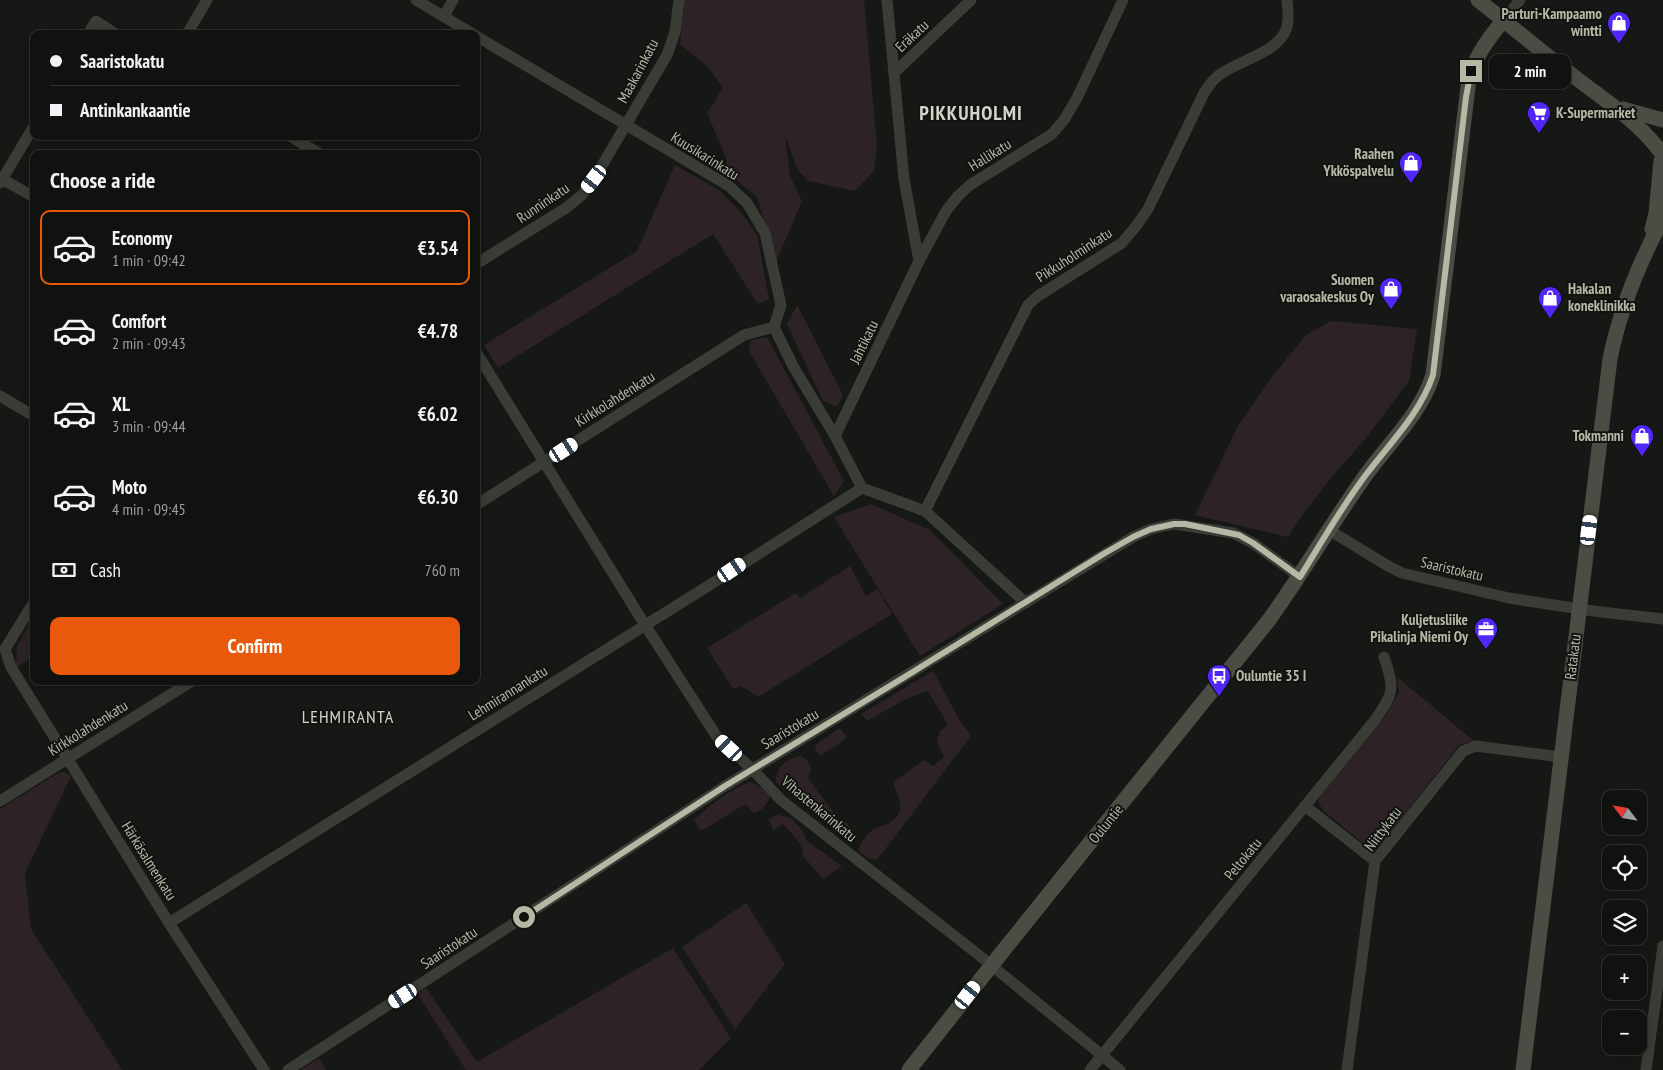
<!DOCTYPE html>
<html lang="en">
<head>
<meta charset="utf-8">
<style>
  body { margin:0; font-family:"PT Sans Narrow",sans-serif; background:#1e201e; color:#f1f3f6; height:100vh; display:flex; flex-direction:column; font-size:19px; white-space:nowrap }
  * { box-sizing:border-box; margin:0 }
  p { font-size:16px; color:#9c9e9f }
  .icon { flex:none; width:28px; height:28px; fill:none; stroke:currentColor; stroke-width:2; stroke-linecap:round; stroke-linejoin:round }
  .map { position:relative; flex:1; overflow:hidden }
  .details { position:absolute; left:30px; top:150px; width:450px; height:535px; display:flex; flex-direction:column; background:#101210; border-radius:10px; box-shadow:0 2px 12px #0003,0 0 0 1px #303230 }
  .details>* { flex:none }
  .top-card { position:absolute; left:30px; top:30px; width:450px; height:110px; border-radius:10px; box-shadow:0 2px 12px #0003,0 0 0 1px #303230; display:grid; align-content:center; height:110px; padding:0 20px; background:#101210 }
  .needle { width:32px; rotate:301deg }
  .controls { position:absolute; left:1602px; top:790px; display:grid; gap:10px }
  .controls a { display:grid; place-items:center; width:45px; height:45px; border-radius:10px; background:#101210; box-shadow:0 2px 12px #0003,0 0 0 1px #303230; font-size:25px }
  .end { position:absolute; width:22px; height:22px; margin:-11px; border:6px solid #b4b9a6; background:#111; box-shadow:0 0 0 2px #111 }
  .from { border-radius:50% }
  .bubble { position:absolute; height:35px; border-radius:10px; background:#101210; box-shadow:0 2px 12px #0003,0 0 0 1px #303230; font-size:16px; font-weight:800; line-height:35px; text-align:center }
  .car { position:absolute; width:15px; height:30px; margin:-15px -8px; border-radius:6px; box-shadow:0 0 4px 1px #0007; background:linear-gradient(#fff 24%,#345 0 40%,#fff 0 76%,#345 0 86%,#fff 0) }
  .top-card b { display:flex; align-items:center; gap:18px; height:48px; font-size:19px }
  .top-card b+b { border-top:1px solid #303230 }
  .top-card i { width:12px; height:12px; background:#f1f3f6 }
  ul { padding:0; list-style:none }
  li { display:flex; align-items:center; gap:15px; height:75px; margin:0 10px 8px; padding:0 10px; border:2px solid transparent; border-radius:10px }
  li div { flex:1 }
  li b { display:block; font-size:19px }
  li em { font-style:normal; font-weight:800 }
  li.selected { border-color:#ea580c }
  li>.icon { width:45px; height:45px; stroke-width:1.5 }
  h2 { padding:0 20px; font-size:22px; line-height:60px }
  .pay { display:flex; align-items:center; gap:12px; height:55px; padding:0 20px; font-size:19px }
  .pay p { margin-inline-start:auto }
  .primary-button { display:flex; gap:10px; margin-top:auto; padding:10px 20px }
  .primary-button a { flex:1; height:58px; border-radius:10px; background:#ea580c; color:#fff; font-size:20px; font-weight:800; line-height:58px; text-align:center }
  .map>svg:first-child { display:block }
</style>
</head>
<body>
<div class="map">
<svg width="1663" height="1070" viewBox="0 0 1663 1070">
  <rect width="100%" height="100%" fill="#161815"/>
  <g fill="#2d2326">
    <path d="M684,0H864L877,146L874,171L855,191L808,181L797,169L785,135L790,176L802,201L776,262L757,197L725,171L727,160L707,113L723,88L708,67L680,44Z"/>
    <path d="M675,165L719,190L741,212L757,235L769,299L758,304L713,234L498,368L484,345L637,251Z"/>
    <path d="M797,305L843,395L837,407L823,401L787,324Z"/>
    <path d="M1331,321L1417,329L1409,381L1366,438L1335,473L1303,514L1288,537L1195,515L1238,426L1271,378L1306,335Z"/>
    <path d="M767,337L844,481L834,496L749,351L751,340Z"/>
    <path d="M871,504L930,530L1003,604L920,656L834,517Z"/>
    <path d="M850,566L866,596L877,589L892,614L758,697L741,686L733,689L707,648L796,593L800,598Z"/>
    <path d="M34,616V656L16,667L17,646Z"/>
    <path d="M933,671L960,721L970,734V737L877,860L868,858L858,850C862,842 866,834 874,829C879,826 884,826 889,823C905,814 901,800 894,786L895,781L924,760L933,766L944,757L937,741L940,731L948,725L928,691L904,700L867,721L861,714Z"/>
    <path d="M1397,677L1474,741L1459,745L1380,846L1365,845L1324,811L1319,804V798L1386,715L1399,692Z"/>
    <path d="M840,728L847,738L820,756L815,748V745Z"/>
    <path d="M801,756L806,759L812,769L807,777L842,824L847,822L851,832L848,838L845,839L842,837L776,782C775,768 787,758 801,756Z"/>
    <path d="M64,772L71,776L25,873L31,929L122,1070H0V809L58,773Z"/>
    <path d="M750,782L759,786L769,794V800L762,809L754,813L745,804L707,828L700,830L694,820C710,805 729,790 750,782Z"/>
    <path d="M777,814L792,819L802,830L807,841L842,866L823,879L803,856L801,844L783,824L773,830L769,819Z"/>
    <path d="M746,903L785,964L735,1029L682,947Z"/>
    <path d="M673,948L731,1038L699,1070H466L417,993L426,988L477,1062Z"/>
    <path d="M319,1058L326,1070H300Z"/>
  </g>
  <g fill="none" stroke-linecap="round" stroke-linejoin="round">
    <g stroke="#3a3d36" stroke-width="11">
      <path d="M416,0L473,34"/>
      <path d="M444,16L453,0"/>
      <path d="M1504,20L1520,0"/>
      <path d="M88,34L96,21L116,34"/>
      <path d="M187,34L207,0"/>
      <path d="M476,36L729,186L747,203L765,233L781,305L774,327L793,366L835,436L862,488L925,511L1026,603"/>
      <path d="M894,73L971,0"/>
      <path d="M290,136L320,154"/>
      <path d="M2,179L34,197"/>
      <path d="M0,183L34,126"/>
      <path d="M919,261L946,211L958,196L970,185L1052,134L1064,120L1077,98L1123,0"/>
      <path d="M476,264L566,208L582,195L594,179L667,55L675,32L679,0"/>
      <path d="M476,352L645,625L717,737L753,770L781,800L975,952L1120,1070"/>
      <path d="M0,396L34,416"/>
      <path d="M835,436L919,261L904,179L887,0"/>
      <path d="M476,505L744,335L774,327"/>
      <path d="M925,511L1028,305L1038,296L1122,243L1137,225L1148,209L1204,93C1209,85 1214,78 1222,73C1240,61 1273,53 1284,34C1290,24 1288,12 1287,0"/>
      <path d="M1329,530L1388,566L1402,573L1509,598L1593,611L1663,619"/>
      <path d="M34,602L5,649L11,667L169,923L264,1070"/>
      <path d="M0,801L192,681"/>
      <path d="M1305,806L1375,861"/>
      <path d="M169,923L724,576L862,488"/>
      <path d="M288,1070L725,786L1133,537L1151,529L1174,524L1233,533L1253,543L1300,577"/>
      <path d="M1090,1070L1375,720C1394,692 1395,689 1384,657"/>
      <path d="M1347,1070L1375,861L1463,751L1476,746L1561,757"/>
      <path d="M1646,1070L1663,946"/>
    </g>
    <g stroke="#4a4d44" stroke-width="15">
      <path d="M1478,0C1509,24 1539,50 1571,74C1602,99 1636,119 1660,151"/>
      <path d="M1623,109L1663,120"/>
      <path d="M1652,229L1656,213L1661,161"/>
      <path d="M909,1070L999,956L1269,620C1302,574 1330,526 1363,479C1387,444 1420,416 1433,375L1469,79C1475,56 1489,37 1504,20"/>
      <path d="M1523,1070L1610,359C1620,309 1639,263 1663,218"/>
    </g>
  </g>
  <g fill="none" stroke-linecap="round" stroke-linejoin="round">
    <path stroke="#b4b9a6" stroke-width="6" d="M524,917L725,786L903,678L1105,553L1133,537L1151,529L1174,524H1185L1239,535L1253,543L1300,577C1321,543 1341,508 1365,476C1389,444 1420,414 1433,375L1466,97L1471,71"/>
  </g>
  <defs>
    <g id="shop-pin" transform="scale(1.25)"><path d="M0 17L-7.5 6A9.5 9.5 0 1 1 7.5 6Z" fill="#5226ff" stroke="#111310"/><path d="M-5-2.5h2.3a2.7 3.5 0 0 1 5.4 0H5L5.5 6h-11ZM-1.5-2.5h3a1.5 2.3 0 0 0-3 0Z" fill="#fff"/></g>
    <g id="supermarket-pin" transform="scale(1.25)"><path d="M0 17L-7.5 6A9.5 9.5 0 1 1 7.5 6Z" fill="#5226ff" stroke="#111310"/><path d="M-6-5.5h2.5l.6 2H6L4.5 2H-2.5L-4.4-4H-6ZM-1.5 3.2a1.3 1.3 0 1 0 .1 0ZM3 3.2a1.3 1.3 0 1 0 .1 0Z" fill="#fff"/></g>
    <g id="office-pin" transform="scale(1.25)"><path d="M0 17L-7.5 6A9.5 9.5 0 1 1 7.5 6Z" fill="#5226ff" stroke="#111310"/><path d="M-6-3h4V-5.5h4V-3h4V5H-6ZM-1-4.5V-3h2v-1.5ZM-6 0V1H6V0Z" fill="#fff"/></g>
    <g id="bus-pin" transform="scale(1.25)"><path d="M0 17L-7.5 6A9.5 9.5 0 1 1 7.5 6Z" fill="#5226ff" stroke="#111310"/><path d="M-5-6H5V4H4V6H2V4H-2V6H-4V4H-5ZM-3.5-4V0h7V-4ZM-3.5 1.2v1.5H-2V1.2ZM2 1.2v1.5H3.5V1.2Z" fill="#fff"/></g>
  </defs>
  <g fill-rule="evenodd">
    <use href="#shop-pin" x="1619" y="23"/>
    <use href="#supermarket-pin" x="1539" y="113"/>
    <use href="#shop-pin" x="1411" y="163"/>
    <use href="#shop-pin" x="1391" y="289"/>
    <use href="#shop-pin" x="1550" y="298"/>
    <use href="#shop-pin" x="1642" y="436"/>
    <use href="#office-pin" x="1486" y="629"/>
    <use href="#bus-pin" x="1219" y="676"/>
  </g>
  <g text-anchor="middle" stroke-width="4" stroke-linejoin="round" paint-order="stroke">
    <g font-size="15" font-weight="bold" fill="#b4b9a6" stroke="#111310" text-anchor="end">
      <text x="1602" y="19">Parturi-Kampaamo<tspan x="1602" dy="17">wintti</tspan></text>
      <text x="1556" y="118" text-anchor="start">K-Supermarket</text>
      <text x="1394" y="159">Raahen<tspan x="1394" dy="17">Ykköspalvelu</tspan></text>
      <text x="1374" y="285">Suomen<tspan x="1374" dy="17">varaosakeskus Oy</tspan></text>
      <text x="1568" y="294" text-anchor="start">Hakalan<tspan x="1568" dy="17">koneklinikka</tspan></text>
      <text x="1624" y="441">Tokmanni</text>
      <text x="1468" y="625">Kuljetusliike<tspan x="1468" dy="17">Pikalinja Niemi Oy</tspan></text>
      <text x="1236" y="681" text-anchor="start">Ouluntie 35 I</text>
    </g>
    <g font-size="15" fill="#b4b9a6" stroke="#111310">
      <text transform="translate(912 36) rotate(-43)" y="5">Eräkatu</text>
      <text transform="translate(638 71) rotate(-62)" y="5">Maakarinkatu</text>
      <text transform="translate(990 155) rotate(-32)" y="5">Hallikatu</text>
      <text transform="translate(705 156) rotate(32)" y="5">Kuusikarinkatu</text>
      <text transform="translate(543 203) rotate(-34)" y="5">Runninkatu</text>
      <text transform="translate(1074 255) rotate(-33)" y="5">Pikkuholminkatu</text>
      <text transform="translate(864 342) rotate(-64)" y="5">Jahtikatu</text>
      <text transform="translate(615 399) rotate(-32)" y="5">Kirkkolahdenkatu</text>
      <text transform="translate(1452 569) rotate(13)" y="5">Saaristokatu</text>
      <text transform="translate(1573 657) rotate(-83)" y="5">Ratakatu</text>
      <text transform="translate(508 693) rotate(-32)" y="5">Lehmirannankatu</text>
      <text transform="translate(88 728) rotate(-32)" y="5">Kirkkolahdenkatu</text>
      <text transform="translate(790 729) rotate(-31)" y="5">Saaristokatu</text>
      <text transform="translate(819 809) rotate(40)" y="5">Vihastenkarinkatu</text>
      <text transform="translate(1106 824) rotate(-51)" y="5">Ouluntie</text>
      <text transform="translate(1383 829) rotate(-53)" y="5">Niittykatu</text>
      <text transform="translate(1243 859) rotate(-51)" y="5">Peltokatu</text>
      <text transform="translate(149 861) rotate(58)" y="5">Härkäsalmenkatu</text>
      <text transform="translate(449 948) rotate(-33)" y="5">Saaristokatu</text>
    </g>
    <g font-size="18" letter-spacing="1" fill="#d1d4c7" stroke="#111310">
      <text x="348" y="723">LEHMIRANTA</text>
    </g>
    <g font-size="20" font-weight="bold" letter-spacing="1" fill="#d1d4c7" stroke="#111310">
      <text x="971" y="120">PIKKUHOLMI</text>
    </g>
  </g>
</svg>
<div class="controls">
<a><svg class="needle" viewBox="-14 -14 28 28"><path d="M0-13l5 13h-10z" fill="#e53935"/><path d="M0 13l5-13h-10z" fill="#9c9e9f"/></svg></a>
<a><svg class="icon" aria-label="locate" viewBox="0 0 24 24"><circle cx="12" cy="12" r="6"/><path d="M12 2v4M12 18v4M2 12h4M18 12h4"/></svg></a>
<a><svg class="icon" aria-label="layers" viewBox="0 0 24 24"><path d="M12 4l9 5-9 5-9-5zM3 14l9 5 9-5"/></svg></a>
<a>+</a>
<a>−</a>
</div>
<i class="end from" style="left:524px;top:917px"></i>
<i class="end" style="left:1471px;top:71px"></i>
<div class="bubble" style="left:1489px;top:54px;width:82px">2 min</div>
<i class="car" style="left:594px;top:179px;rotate:217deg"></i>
<i class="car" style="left:564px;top:450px;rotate:57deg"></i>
<i class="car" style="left:1589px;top:530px;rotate:7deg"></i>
<i class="car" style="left:732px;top:570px;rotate:56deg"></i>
<i class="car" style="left:729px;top:748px;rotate:313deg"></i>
<i class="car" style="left:968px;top:995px;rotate:38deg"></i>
<i class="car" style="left:403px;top:996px;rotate:237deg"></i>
<div class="top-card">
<b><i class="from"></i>Saaristokatu</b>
<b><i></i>Antinkankaantie</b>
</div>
<section class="details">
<h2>Choose a ride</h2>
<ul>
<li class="selected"><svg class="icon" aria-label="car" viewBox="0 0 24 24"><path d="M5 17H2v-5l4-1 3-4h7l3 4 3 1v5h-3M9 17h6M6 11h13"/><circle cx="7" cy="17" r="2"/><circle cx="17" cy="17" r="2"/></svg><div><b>Economy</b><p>1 min · 09:42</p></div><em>€3.54</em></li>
<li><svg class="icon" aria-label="car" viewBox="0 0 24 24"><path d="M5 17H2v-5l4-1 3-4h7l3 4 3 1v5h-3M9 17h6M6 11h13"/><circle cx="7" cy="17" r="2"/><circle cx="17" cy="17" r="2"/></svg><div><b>Comfort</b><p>2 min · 09:43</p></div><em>€4.78</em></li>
<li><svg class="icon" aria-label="car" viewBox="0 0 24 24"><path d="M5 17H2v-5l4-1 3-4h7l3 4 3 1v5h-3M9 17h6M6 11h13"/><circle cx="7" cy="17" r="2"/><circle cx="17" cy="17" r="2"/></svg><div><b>XL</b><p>3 min · 09:44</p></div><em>€6.02</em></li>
<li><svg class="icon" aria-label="car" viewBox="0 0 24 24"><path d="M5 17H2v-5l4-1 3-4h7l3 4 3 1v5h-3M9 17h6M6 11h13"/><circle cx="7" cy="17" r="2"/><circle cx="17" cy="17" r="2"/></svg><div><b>Moto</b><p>4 min · 09:45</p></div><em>€6.30</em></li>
</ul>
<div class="pay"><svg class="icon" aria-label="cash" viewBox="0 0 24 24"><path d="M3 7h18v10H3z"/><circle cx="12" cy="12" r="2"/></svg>Cash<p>760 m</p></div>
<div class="primary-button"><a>Confirm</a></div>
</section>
</div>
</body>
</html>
